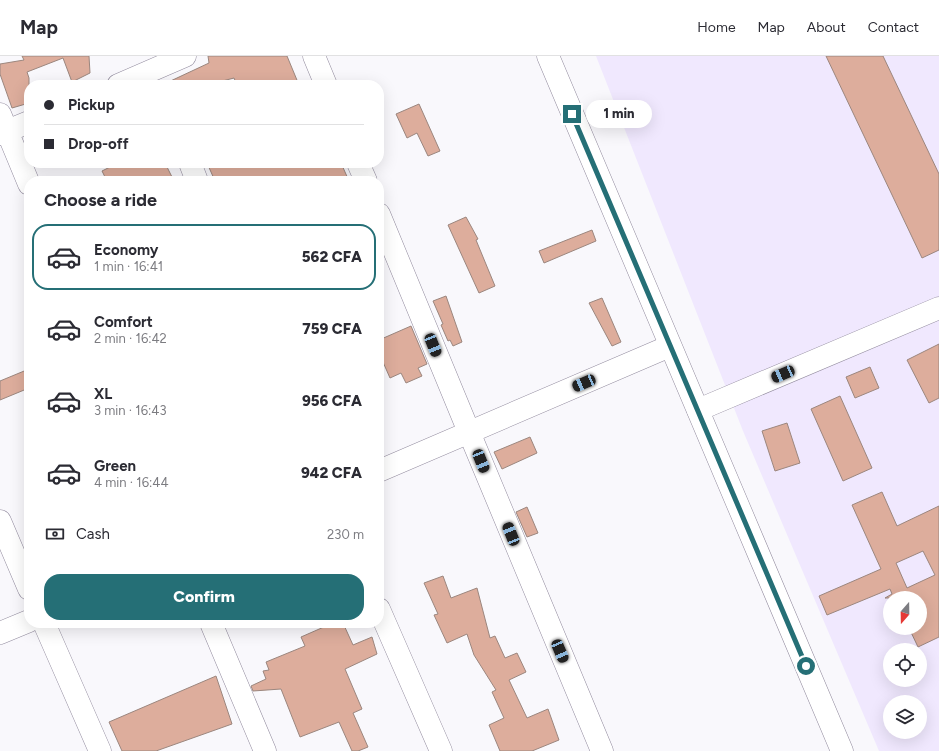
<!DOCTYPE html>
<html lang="en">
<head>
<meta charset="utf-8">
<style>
  body { margin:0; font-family:Figtree,sans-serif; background:#f7f7f7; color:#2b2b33; height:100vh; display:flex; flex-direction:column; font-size:15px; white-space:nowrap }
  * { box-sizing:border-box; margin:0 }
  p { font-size:13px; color:#7c7c81 }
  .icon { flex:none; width:22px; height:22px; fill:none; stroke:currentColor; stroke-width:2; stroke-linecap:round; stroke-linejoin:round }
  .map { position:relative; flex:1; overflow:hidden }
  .drawer { position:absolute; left:24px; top:120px; width:360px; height:452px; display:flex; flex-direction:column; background:#fff; border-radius:16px; box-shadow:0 4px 16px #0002 }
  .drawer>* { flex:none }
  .top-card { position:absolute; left:24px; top:24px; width:360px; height:88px; border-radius:16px; box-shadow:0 4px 16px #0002; display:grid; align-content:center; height:88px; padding:0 20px; background:#fff }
  .needle { width:26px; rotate:200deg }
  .controls { position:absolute; left:883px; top:535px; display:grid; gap:8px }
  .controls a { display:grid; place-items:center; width:44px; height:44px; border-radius:50%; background:#fff; box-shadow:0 4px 16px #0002; font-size:20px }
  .end { position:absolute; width:18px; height:18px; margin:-9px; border:5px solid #256f76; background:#fff; box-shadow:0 0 0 2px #fff }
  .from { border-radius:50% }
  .bubble { position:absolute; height:28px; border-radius:14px; background:#fff; box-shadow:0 4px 16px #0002; font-size:13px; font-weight:800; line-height:28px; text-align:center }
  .car { position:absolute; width:12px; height:24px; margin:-12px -6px; border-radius:5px; box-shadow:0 0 3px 1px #0007; background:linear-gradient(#222 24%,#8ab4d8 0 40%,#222 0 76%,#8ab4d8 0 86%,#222 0) }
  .top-card b { display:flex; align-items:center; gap:14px; height:38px; font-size:15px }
  .top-card b+b { border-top:1px solid #e1e1e2 }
  .top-card i { width:10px; height:10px; background:#2b2b33 }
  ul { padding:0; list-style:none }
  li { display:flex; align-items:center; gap:12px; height:66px; margin:0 8px 6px; padding:0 12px; border:2px solid transparent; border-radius:16px }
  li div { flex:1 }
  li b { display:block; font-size:15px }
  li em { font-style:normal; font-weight:800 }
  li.selected { border-color:#256f76 }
  li>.icon { width:36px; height:36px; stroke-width:1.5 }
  h2 { padding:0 20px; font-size:18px; line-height:48px }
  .pay { display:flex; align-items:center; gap:10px; height:44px; padding:0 20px; font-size:15px }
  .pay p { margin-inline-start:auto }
  .primary-button { display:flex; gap:8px; margin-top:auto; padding:8px 20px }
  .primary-button a { flex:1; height:46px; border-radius:16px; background:#256f76; color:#fff; font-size:16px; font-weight:800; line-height:46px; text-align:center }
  header { display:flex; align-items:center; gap:24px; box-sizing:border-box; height:56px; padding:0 20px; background:#fff; border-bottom:1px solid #e1e1e2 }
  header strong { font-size:19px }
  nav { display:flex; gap:22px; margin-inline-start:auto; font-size:14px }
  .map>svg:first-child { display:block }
</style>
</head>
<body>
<header>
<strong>Map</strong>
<nav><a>Home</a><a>Map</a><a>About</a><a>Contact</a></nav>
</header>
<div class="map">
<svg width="939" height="695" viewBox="0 0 939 695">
  <rect width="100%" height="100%" fill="#f9f8fc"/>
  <path fill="#f0e8fe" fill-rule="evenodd" d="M596,0H939V695H879L743,375ZM890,542H920V572H890ZM890,594H920V624H890ZM890,646H920V676H890Z"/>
  <g fill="#ddad9c" stroke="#9b867e" fill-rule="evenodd">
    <path d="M22,0H89L90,17L72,26L63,2L27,16L29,22V47L12,52L0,18V8L24,4Z"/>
    <path d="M208,0H287L299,29H237L234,22L207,29H162L209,7Z"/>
    <path d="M826,0H883L939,118V194L922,202Z"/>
    <path d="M419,48L440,95L428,100L417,77L407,82L396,58Z"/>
    <path d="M118,107H165L174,125H107L102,115Z"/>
    <path d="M207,107H341L349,125H215Z"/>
    <path d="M466,161L478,183L476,184L495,230L479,237L448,169Z"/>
    <path d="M592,174L596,185L544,207L539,195Z"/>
    <path d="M446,240L462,286L453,290L450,284L448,285L441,269L443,268L433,245Z"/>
    <path d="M602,242L621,286L612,290L589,247Z"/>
    <path d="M411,270L427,308L418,312L422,320L406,327L401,317L390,322L379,297V284Z"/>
    <path d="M939,288V342L929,347L907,304Z"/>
    <path d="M870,311L879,332L855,342L846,321Z"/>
    <path d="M29,313V332L0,344V325Z"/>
    <path d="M840,340L872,412L843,425L811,353Z"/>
    <path d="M787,367L800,407L775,415L762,375Z"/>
    <path d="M530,381L537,397L502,413L494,396Z"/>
    <path d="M882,436L897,470L939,450V581L918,591L909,572H920V542H885L892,538L890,533L827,559L819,540L881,513L852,449ZM923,495L935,519L907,532L896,507Z"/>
    <path d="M527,451L538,477L527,481L516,456Z"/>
    <path d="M443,520L451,542L477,532L490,582L495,580L505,602L517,597L526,616L509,624L527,662L548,653L559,684L532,695H500L489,669L504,662L492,636L496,634L474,599L467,578L447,587L434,559L438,558L424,527Z"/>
    <path d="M333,567H343L353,589L372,581L377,598L345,613L362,653L353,657L368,691L358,695H352L339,666L300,681L281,633L253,635L251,630L266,623L263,615L269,614L266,606L305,590L301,581Z"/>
    <path d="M216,620L232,668L156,695H122L109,666Z"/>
  </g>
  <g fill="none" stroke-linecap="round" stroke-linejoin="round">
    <g stroke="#928b9e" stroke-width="23">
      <g id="minor">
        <path d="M314,0L326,29"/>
        <path d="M548,0L842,695"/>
        <path d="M118,29L185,0"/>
        <path d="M0,58L29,128"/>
        <path d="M0,78L29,66"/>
        <path d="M190,107L197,125"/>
        <path d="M358,107L366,125"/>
        <path d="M379,158L469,376L602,695"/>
        <path d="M698,354L939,252"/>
        <path d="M379,415L670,290"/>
        <path d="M0,465L29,533"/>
        <path d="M379,553L441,695"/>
        <path d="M44,567L100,695"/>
        <path d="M211,567L265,695"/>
        <path d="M0,577L29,565"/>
      </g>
    </g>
    <use href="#minor" stroke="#fff" stroke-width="22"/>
  </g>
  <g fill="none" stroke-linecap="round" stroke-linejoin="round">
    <path stroke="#256f76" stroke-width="5" d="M572,58L806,610"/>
  </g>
</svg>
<div class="controls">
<a><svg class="needle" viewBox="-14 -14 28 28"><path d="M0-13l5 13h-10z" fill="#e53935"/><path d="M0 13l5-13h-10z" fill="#7c7c81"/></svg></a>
<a><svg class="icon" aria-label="locate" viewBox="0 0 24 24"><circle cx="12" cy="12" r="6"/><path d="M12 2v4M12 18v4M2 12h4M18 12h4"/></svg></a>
<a><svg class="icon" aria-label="layers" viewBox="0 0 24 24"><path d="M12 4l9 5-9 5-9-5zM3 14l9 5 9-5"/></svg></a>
</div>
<i class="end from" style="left:806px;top:610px"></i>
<i class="end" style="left:572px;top:58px"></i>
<div class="bubble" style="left:586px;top:44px;width:66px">1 min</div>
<i class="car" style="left:433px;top:289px;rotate:158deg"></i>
<i class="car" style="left:783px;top:318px;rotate:247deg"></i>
<i class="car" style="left:584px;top:327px;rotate:247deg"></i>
<i class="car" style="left:481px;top:405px;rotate:158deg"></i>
<i class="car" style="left:511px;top:478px;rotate:338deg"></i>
<i class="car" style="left:560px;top:595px;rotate:157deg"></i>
<div class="top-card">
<b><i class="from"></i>Pickup</b>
<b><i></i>Drop-off</b>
</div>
<section class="drawer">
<h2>Choose a ride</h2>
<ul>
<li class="selected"><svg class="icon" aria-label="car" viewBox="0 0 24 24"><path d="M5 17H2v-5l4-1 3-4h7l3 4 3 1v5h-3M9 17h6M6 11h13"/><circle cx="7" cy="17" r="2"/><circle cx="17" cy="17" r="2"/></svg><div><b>Economy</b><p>1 min · 16:41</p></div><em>562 CFA</em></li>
<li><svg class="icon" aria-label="car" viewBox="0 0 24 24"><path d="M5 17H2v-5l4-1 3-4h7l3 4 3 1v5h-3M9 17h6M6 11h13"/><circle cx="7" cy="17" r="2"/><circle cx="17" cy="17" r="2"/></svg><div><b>Comfort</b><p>2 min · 16:42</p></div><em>759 CFA</em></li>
<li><svg class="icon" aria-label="car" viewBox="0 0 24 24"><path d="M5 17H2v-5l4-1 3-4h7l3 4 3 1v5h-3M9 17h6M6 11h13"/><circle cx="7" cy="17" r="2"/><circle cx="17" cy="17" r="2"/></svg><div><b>XL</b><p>3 min · 16:43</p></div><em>956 CFA</em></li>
<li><svg class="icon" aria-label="car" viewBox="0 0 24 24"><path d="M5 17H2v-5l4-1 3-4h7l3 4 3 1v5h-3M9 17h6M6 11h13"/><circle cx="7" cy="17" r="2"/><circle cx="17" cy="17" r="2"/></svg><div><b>Green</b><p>4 min · 16:44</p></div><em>942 CFA</em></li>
</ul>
<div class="pay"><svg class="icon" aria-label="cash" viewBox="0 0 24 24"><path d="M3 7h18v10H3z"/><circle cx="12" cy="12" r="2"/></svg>Cash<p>230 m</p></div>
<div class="primary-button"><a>Confirm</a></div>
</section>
</div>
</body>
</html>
